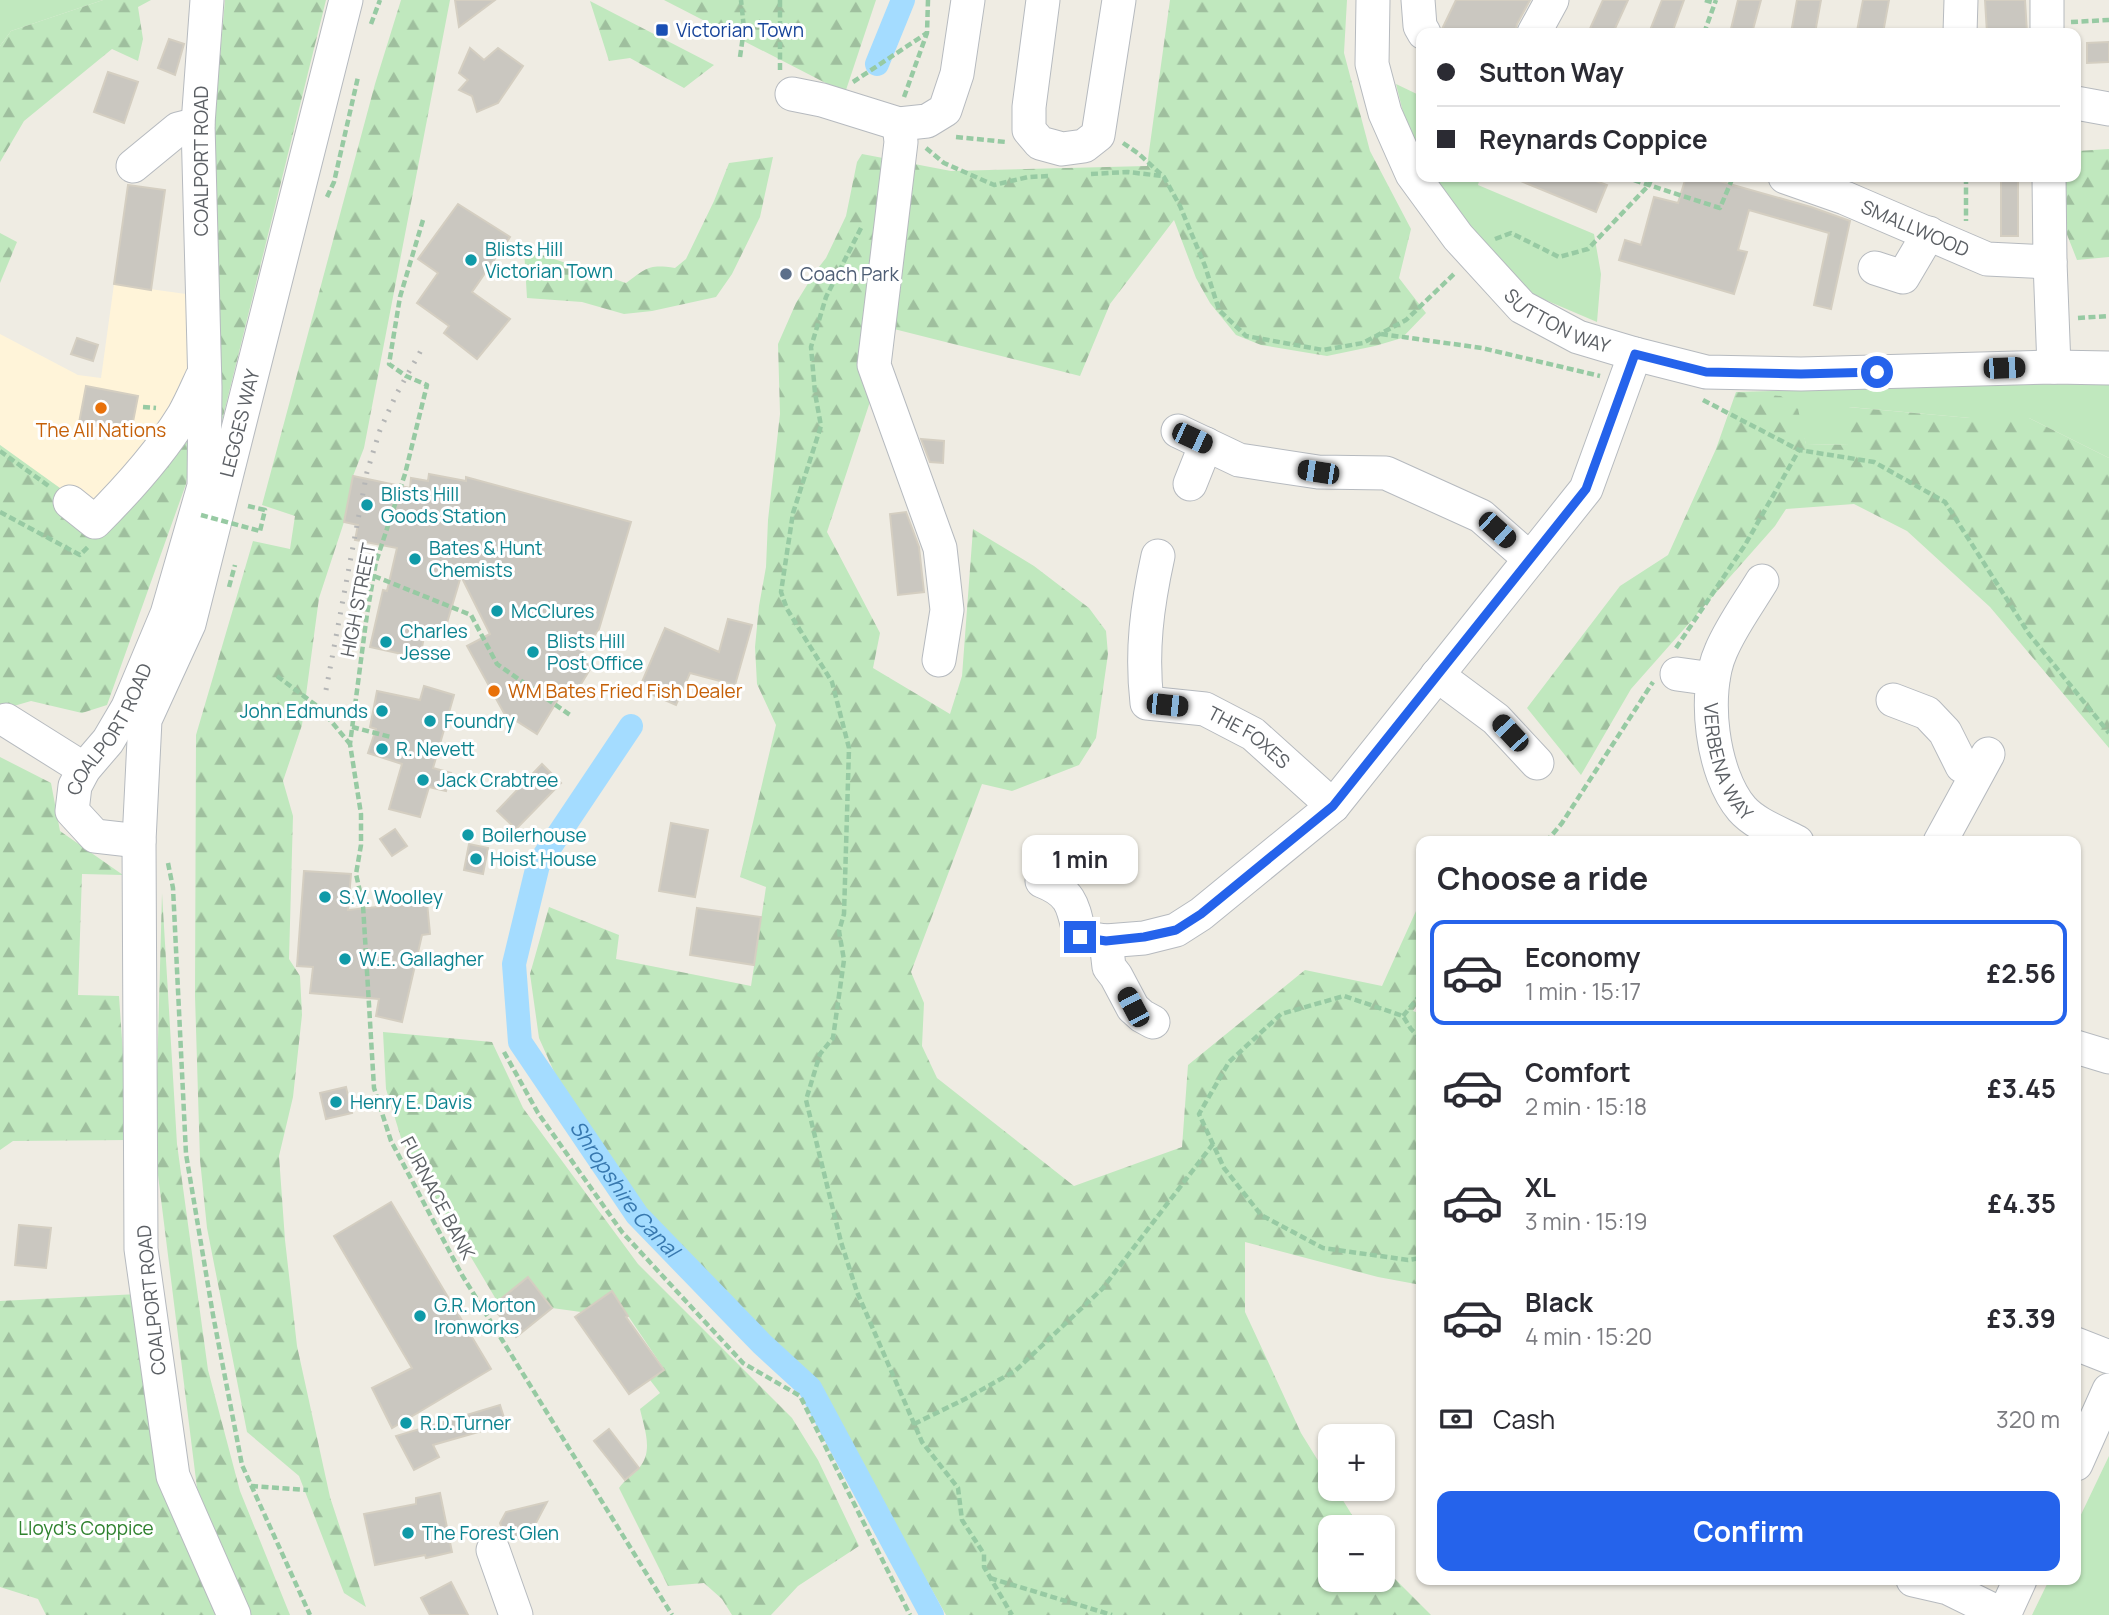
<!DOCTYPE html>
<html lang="en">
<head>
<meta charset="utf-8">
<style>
  body { margin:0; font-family:Manrope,sans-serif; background:#f2f2f3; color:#2b2b33; height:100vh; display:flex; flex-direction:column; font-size:26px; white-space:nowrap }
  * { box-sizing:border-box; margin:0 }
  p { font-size:23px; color:#7c7c81 }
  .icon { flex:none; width:38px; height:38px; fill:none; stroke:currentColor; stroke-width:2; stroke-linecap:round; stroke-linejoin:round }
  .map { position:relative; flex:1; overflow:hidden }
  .sheet { position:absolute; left:1416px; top:836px; width:665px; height:749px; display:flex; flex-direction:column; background:#fff; border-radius:14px; box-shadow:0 2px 5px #0004 }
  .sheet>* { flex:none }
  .top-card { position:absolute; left:1416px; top:28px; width:665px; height:154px; border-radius:14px; box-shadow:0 2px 5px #0004; display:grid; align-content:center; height:154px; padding:0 21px; background:#fff }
  .controls { position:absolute; left:1318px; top:1424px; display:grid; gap:14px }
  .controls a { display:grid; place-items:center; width:77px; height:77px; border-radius:14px; background:#fff; box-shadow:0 2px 5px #0004; font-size:35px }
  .end { position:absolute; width:32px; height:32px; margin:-16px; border:9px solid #2563eb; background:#fff; box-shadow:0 0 0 4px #fff }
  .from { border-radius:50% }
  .bubble { position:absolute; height:49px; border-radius:14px; background:#fff; box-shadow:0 2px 5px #0004; font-size:23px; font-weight:700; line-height:49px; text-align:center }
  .car { position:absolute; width:21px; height:42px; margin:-21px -10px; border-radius:9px; box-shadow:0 0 5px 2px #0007; background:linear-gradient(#222 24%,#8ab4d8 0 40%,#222 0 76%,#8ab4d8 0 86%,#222 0) }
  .top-card b { display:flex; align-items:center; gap:24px; height:66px; font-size:26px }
  .top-card b+b { border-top:2px solid #e1e1e2 }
  .top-card i { width:18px; height:18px; background:#2b2b33 }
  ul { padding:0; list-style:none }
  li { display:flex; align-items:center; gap:21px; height:105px; margin:0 14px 10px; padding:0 7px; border:4px solid transparent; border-radius:14px }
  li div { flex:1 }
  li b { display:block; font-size:26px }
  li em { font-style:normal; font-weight:700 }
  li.active { border-color:#2563eb }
  li>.icon { width:63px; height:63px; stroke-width:1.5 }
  h2 { padding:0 21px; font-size:32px; line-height:84px }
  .pay { display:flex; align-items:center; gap:18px; height:77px; padding:0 21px; font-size:26px }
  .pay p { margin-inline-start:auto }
  .action { display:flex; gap:14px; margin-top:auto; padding:14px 21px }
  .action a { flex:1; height:80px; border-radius:14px; background:#2563eb; color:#fff; font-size:28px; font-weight:700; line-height:80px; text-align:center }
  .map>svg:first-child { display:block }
</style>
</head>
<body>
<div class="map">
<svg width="2109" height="1615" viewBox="0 0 2109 1615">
  <defs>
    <pattern id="forest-firs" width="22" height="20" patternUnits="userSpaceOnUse" patternTransform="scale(1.75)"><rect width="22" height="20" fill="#c0e8be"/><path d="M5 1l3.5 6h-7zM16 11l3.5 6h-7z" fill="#9fbf9e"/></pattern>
  </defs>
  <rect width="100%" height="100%" fill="#efece3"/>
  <path fill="#fff4d9" d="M114,284L193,295V436L106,522L0,445V334L78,375L101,378Z"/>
  <g fill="#c0e8be">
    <path d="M0,0H103L11,31L0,46Z"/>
    <path d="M1396,84L1421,96V161L1404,116Z"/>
    <path d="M1432,177H1480L1478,185L1594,234L1601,274L1597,322L1529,293L1466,225Z"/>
    <path d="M2077,382L2109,384V458L2029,418H1970L1849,407L1850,445L1806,444L1802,431L1736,392Z"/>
    <path d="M2109,1456V1615H2032L2049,1580H2076V1525Z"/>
  </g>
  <g fill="url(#forest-firs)">
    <path d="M103,0H151L138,7L143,39L138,61L112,49L24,121L0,162V46L11,31Z"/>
    <path d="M225,0H326L221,425L214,123Z"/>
    <path d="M401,0H450L364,448L353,476L344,522L319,598L302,725L283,781L293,816L289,959L300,976L302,1015L293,1097L279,1156L285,1240L297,1346L330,1497L366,1607L344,1593L299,1476L247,1432L207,1228L200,1160L195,996L196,735L253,541L290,549L295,516L262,505L375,84Z"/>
    <path d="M664,0H876L845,93Z"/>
    <path d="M1170,0H1347L1344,53L1370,151L1411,229L1399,278L1426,313L1402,338L1375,346L1327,356L1261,345L1236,335L1210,303L1196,278L1174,220L1110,304L1080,376L894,329L827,532L880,633L873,668L950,714L962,676L973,529L1034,566L1089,608L1106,631L1108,654L1096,738L1079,765L1012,791L982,784L911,972L924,1003L922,1046L937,1078L1074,1186L1182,1147L1188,1065L1305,970L1382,986L1421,900V999L1413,1011L1421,1014V1285L1378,1277L1245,1242V1312L1301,1433L1330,1480V1489H1336L1360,1528H1330V1580H1382L1383,1563L1389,1573L1431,1615H946L838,1423L800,1365L722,1305L637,1209L569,1105L539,1038L530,974L549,907L619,935L616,959L751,986L766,887L740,877L776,725L757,684L755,647L759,606L766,567L768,520L780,414L778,344L796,303L815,272L826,258L846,216L857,162L862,154L951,171L1147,166Z"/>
    <path d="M590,1L714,65L684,88L630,58L609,61Z"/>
    <path d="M2109,149V257L2077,260L2064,227L2062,177H2076L2077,151Z"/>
    <path d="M773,157L760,217L732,274L716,297L652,311L624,314L582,302L527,298L524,249L626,283C647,268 648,264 675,268L686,259L714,201L729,163Z"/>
    <path d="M0,233L17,242L0,283Z"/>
    <path d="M1736,392L1781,396L1798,409L1806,444L1849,445L1848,407L1970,418H2029L2109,458V748L1990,607L1907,531L1854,504L1786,509L1775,526L1631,689L1581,775L1527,708L1620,586L1668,555L1716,449Z"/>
    <path d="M193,436L186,484L107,705L82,713L31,701L0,710V445L106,521Z"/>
    <path d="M0,757L51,783L60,831L123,875L82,874L78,995L119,996L129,1140L13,1141L0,1150Z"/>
    <path d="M162,893L177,1144L208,1370L240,1491L290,1615H249L197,1488L155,1151Z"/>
    <path d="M383,1032L492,1042L523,1108L638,1264L792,1418L818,1460L859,1546L798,1586L771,1615H732L722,1599L704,1583L668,1586L619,1488C625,1479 633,1476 639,1468C654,1451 644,1428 640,1409L660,1393L650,1380L664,1369L612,1292L581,1312L552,1308L528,1277L497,1301L402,1141L386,1089Z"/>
    <path d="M138,1294L182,1534L216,1615H46L38,1599L0,1587V1301Z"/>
  </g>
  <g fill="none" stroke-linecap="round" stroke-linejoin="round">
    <g stroke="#a4dcff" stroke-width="24">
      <path d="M877,64L903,0"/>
      <path id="s1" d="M631,726L538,865L514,964L520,1042L637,1215L762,1344L810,1388L932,1615"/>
    </g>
  </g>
  <g fill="#cac7c0" stroke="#d4cec1" stroke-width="2">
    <path d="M455,0H495L459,27Z"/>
    <path d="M1456,0H1530L1517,24L1515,33H1443L1442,29Z"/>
    <path d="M1603,0H1628L1613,33H1588Z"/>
    <path d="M1662,0H1684L1672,33H1649Z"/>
    <path d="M1738,0H1761L1752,33H1730Z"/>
    <path d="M1797,0H1821L1815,33H1791Z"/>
    <path d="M1863,0H1889L1883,33L1857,31Z"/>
    <path d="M1985,0H2025L2027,33H1987Z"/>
    <path d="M169,39L184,44L175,75L158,68Z"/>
    <path d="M2109,42V62L2087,63V43Z"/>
    <path d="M470,48L484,60L498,48L523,66L498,103L477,112L472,96L459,90L468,80L459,73Z"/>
    <path d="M108,72L138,82L124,123L94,112Z"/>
    <path d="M1511,177H1585L1607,185L1596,212Z"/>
    <path d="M1686,177H1705L1811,207L1850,221L1831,309L1814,305L1829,233L1749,210L1738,250L1747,252L1734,294L1619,260L1625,240L1641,245L1654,197L1678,203Z"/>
    <rect x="2001" y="177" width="17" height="59"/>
    <path d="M128,185L165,190L151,290L114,284Z"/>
    <path d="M458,204L510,237L472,292L510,319L477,359L444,333L449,326L417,303L438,273L418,259Z"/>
    <path d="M77,338L98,345L93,361L71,354Z"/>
    <path d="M86,386L138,396L131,432L79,423Z"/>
    <path d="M921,439L944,441L943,463L930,462Z"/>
    <path d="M429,474L466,481V477L631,522L599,629L579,657L592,666L575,694L565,688L537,734L504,713L467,646L490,634L461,576L444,633L426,626L420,658L370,647L383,590L387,591L397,548L355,540L358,525L344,522L353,476L410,488L411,478L428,481Z"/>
    <path d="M906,512L919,547L924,592L898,595L890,514Z"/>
    <path d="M728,619L752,625L735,685L690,673L676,705L639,689L665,628L719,652Z"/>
    <path d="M424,686L454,695L433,768L451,773L446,791L429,787L420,817L389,809L402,764L368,753L376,729L370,727L377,691L420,700Z"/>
    <path d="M542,764L561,783L516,829L497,811Z"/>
    <path d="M671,823L708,830L695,897L659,891Z"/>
    <path d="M395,829L407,846L392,856L380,839Z"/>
    <path d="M469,844L488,848L483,874L464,870Z"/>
    <path d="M304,871L351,874L348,910L427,902L430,934L422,935L402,1022L376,1016L379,999L310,993L313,967L297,966Z"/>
    <path d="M697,908L761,917L754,965L690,955Z"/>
    <path d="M346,1087L352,1113L326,1119L320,1093Z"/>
    <path d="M391,1202L491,1369L392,1428L372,1388L412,1368L334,1236Z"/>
    <path d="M19,1225L51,1228L46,1268L15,1265Z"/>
    <path d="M528,1277L552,1308L516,1337L492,1306Z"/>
    <path d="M612,1291L628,1316L626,1317L664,1370L629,1394L575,1317Z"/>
    <path d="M500,1405L506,1424L433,1445L439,1457L414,1470L396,1436Z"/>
    <path d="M609,1429L639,1468L625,1480L594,1441Z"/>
    <path d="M440,1493L452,1552L426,1558L425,1555L375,1565L364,1514L416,1504V1498Z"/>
    <path d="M547,1502L529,1536L512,1540L504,1534L500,1523L506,1512Z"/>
    <path d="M451,1582L468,1615H430L421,1598Z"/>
  </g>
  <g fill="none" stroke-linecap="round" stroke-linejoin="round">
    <g stroke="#b6babf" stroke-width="35">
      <g id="minor">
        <path d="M1043,0L1029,107V130L1040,143L1062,149L1084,146L1098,135L1119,0"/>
        <path id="s2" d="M1373,0L1372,64L1385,113L1412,174L1458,237L1522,307L1578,337L1635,354L1706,372L1801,374L2054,367L2109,368"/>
        <path d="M1418,0L1420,26L1424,33"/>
        <path d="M2047,0V33"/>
        <path d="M1534,33L1552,0"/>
        <path d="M1960,33L1961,0"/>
        <path d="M792,94L822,100L899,124L927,121L945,110L957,74L968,0"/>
        <path d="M2076,103L2109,109"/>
        <path d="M899,124L901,142L874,365L940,548L947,610L939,660"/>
        <path d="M133,166L178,129L198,124"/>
        <path id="s3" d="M1785,177L1845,198L1987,259L2050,262"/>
        <path d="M2049,177L2050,262L2054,367"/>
        <path d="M1875,268L1903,277L1929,233"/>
        <path d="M1178,431L1239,460L1318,472L1386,473L1481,516L1530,559"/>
        <path d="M1190,484L1206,444"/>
        <path d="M70,502L95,522C127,490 159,455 183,416C190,404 196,390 202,377"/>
        <path id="s4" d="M1158,556C1147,606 1141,651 1147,703L1205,709L1253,734L1333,806"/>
        <path id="s5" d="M1762,581C1748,604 1731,627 1721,651C1702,693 1712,774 1742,809C1755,824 1780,833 1797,842"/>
        <path d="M1677,674L1713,679"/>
        <path d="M1437,675L1496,719L1537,763"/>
        <path d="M1893,700L1927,713L1945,732L1962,766"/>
        <path d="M6,720L84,769"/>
        <path id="s6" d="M139,841L95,836L72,811L75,786L84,769L108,741L128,707L167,614L204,486L205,387L198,124L207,0"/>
        <path d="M1940,842L1988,754"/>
        <path d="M1042,881C1073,893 1073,907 1080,937L1106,941L1144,938L1176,930L1201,914L1333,806L1586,489L1635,354"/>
        <path d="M1106,941L1109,967L1116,976L1133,1008L1142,1016L1153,1022"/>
        <path d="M2076,1047L2109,1057"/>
        <path d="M2076,1344L2109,1357"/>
        <path d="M2076,1464L2109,1390"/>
        <path d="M493,1550L516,1615"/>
        <path d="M1913,1580L1948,1588L2003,1615"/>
        <path id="s7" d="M234,1615L173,1476L141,1249L139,841L145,720L189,624L346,0"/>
        <path d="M2004,1615L2020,1580"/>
      </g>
    </g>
    <g stroke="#97caa3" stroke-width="4.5" stroke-dasharray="7 3.5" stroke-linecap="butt">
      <path d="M780,0V70"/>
      <path d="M1705,0L1715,3"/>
      <path d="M2071,22L2109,20"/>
      <path d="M371,24L380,0"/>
      <path d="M1704,33L1716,0"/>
      <path d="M1842,33L1841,32L1846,33"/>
      <path d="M740,57L744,29L741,0"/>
      <path d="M853,82L927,33"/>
      <path d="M904,97L927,33L928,0"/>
      <path d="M956,137L1006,142"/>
      <path d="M1123,143L1139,154L1164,177L1180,206L1205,266L1219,310L1246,336L1323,350L1363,343L1406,320L1455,273"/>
      <path d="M926,148L944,163L994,185L1028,177L1050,176"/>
      <path d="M1091,174L1128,172L1162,176"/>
      <path d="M1624,177L1720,208L1733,177"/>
      <path d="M1966,177V221"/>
      <path d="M327,197L334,182L358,77"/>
      <path d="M423,220L400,297L389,364L406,376L427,385L405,474L376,562L367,614L350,744L361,814V845L356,874L363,905L374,1088L391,1141L462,1275L672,1615"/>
      <path d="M861,228L826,297L811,347L815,393L821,426L793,513L781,592L787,609L832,682L849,748L844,914L839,931L844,960L833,1038L820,1054L806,1100L841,1242L857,1292L922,1442L958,1488L962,1520L984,1554V1567L1012,1615"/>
      <path d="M1495,239L1511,233L1559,257L1588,249L1649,185L1652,177"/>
      <path d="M2078,318L2109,316"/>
      <path d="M1381,334L1482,348L1600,376"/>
      <path d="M1703,400L1799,450L1874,462L1945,502L2029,634L2109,733"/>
      <path d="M143,407L156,408"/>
      <path d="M0,451L50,487"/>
      <path d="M248,506L265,510L260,531"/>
      <path d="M0,512L80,555L89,546"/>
      <path d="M374,576L471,615L497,664L570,715"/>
      <path d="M229,587L235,565"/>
      <path d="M1676,648L1745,545L1799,450"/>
      <path d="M277,676L321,709L350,744"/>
      <path d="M352,727L391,737"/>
      <path d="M1546,842L1562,823L1653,682"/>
      <path d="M168,863L173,888L186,1154L213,1315L242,1465L310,1615"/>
      <path d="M1403,1016L1421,994"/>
      <path d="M1421,1039L1411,1029L1403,1016L1344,996L1281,1014L1229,1062L1199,1114L1224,1168L1261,1215L1323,1248L1408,1260L1421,1258"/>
      <path d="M504,1052L538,1113L622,1232L743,1363L800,1396L910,1615"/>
      <path d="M914,1424L965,1399L1015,1371L1102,1289L1213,1144"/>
      <path d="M251,1486L308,1490"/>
      <path d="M990,1578L1112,1615"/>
    </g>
    <use href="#minor" stroke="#fff" stroke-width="33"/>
    <path stroke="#b5b6b6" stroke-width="5" stroke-dasharray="2 9" stroke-linecap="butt" d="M326,690L367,472L380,430L396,395L424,345"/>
    <path stroke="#97caa3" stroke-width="4.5" stroke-dasharray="7 3.5" stroke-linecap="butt" d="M201,515L260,531"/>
  </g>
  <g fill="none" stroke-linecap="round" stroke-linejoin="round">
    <path stroke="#2563eb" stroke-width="9" d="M1080,937L1106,941L1144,937L1176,930L1201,914L1333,806L1586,489L1635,354L1706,372L1801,374L1877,372"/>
  </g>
  <rect fill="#1a4fb4" stroke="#fff" stroke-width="2.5" x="655" y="23" width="14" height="14" rx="3.5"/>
  <g fill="#0f9aa8" stroke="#fff" stroke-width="2.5">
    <circle cx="471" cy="260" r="7"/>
    <circle cx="367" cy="505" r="7"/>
    <circle cx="415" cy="559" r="7"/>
    <circle cx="497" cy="611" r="7"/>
    <circle cx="386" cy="642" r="7"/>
    <circle cx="533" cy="652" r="7"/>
    <circle cx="382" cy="711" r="7"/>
    <circle cx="430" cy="721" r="7"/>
    <circle cx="382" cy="749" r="7"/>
    <circle cx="423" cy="780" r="7"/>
    <circle cx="468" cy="835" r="7"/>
    <circle cx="476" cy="859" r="7"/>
    <circle cx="325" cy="897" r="7"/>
    <circle cx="345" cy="959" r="7"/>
    <circle cx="336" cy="1102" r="7"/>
    <circle cx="420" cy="1316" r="7"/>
    <circle cx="406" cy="1423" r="7"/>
    <circle cx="408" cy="1533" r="7"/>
  </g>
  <circle fill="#5c6f8a" stroke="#fff" stroke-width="2.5" cx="786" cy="274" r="7"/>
  <g fill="#e8710a" stroke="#fff" stroke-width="2.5">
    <circle cx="101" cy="408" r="7"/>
    <circle cx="494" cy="691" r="7"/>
  </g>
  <g text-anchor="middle" stroke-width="6" stroke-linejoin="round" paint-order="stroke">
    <g font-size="19" fill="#164399" stroke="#fff" text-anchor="start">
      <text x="676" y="37">Victorian Town</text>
    </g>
    <g font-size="19" fill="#5c6065" stroke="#fff">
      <text transform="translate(201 161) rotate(-90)" y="7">COALPORT ROAD</text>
      <text dy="7" stroke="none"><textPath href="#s3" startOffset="140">SMALLWOOD</textPath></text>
      <text dy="7" stroke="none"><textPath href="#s2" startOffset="392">SUTTON WAY</textPath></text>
      <text dy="7" stroke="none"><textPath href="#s7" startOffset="1223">LEGGES WAY</textPath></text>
      <text transform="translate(358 600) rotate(-79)" y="7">HIGH STREET</text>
      <text dy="7" stroke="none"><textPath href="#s6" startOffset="170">COALPORT ROAD</textPath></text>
      <text dy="7" stroke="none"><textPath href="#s4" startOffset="259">THE FOXES</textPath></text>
      <text dy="7" stroke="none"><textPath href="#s5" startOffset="196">VERBENA WAY</textPath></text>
      <text transform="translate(438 1198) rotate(62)" y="7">FURNACE BANK</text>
      <text transform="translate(151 1300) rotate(-96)" y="7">COALPORT ROAD</text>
    </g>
    <g font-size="19" fill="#0d838f" stroke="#fff" text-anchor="start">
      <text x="485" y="256">Blists Hill<tspan x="485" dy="22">Victorian Town</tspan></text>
      <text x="381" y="501">Blists Hill<tspan x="381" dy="22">Goods Station</tspan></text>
      <text x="429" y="555">Bates &amp; Hunt<tspan x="429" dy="22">Chemists</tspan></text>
      <text x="511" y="618">McClures</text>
      <text x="400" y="638">Charles<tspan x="400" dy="22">Jesse</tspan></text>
      <text x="547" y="648">Blists Hill<tspan x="547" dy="22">Post Office</tspan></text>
      <text x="368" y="718" text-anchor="end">John Edmunds</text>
      <text x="444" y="728">Foundry</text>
      <text x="396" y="756">R. Nevett</text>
      <text x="437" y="787">Jack Crabtree</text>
      <text x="482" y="842">Boilerhouse</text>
      <text x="490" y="866">Hoist House</text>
      <text x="339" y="904">S.V. Woolley</text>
      <text x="359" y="966">W.E. Gallagher</text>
      <text x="350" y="1109">Henry E. Davis</text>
      <text x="434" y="1312">G.R. Morton<tspan x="434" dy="22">Ironworks</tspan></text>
      <text x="420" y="1430">R.D.Turner</text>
      <text x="422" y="1540">The Forest Glen</text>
    </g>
    <g font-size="19" fill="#4e5e75" stroke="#fff" text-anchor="start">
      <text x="800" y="281">Coach Park</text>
    </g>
    <g font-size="19" fill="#c56008" stroke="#fff">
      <text x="101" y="437">The All Nations</text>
      <text x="508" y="698" text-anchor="start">WM Bates Fried Fish Dealer</text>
    </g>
    <g font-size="19" fill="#2f822e" stroke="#fff">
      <text x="86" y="1535">Lloyd's Coppice</text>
    </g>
    <g font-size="21" font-style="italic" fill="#3778af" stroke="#fff">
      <text dy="7" stroke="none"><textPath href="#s1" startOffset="528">Shropshire Canal</textPath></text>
    </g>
  </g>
</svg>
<div class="controls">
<a>+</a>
<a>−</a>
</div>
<i class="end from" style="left:1877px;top:372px"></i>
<i class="end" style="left:1080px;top:937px"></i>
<div class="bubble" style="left:1022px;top:835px;width:116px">1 min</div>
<i class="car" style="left:2004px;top:368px;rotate:88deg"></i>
<i class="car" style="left:1192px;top:438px;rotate:115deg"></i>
<i class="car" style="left:1318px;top:472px;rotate:279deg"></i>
<i class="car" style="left:1497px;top:530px;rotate:132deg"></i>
<i class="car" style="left:1167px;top:705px;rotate:96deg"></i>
<i class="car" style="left:1510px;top:733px;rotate:317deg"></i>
<i class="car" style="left:1133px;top:1007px;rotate:332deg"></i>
<div class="top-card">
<b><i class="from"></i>Sutton Way</b>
<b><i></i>Reynards Coppice</b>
</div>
<section class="sheet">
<h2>Choose a ride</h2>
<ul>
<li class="active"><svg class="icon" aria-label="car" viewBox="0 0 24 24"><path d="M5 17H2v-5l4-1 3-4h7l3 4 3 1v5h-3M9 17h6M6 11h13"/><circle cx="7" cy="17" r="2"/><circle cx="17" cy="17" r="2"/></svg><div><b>Economy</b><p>1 min · 15:17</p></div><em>£2.56</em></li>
<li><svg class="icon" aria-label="car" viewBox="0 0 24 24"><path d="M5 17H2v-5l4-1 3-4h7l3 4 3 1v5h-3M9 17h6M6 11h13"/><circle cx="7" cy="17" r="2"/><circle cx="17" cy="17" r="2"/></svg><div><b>Comfort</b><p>2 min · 15:18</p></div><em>£3.45</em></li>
<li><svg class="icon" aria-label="car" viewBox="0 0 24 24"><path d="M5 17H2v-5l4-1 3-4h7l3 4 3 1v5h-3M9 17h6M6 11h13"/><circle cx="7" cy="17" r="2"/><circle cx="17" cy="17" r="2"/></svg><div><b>XL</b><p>3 min · 15:19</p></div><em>£4.35</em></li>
<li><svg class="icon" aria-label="car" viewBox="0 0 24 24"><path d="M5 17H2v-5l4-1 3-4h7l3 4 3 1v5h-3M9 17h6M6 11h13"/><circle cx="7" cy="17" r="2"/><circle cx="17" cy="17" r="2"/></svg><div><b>Black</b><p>4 min · 15:20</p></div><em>£3.39</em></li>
</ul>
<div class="pay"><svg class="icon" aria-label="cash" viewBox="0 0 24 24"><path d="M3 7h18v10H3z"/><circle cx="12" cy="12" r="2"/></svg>Cash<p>320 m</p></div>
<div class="action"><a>Confirm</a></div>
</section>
</div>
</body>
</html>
